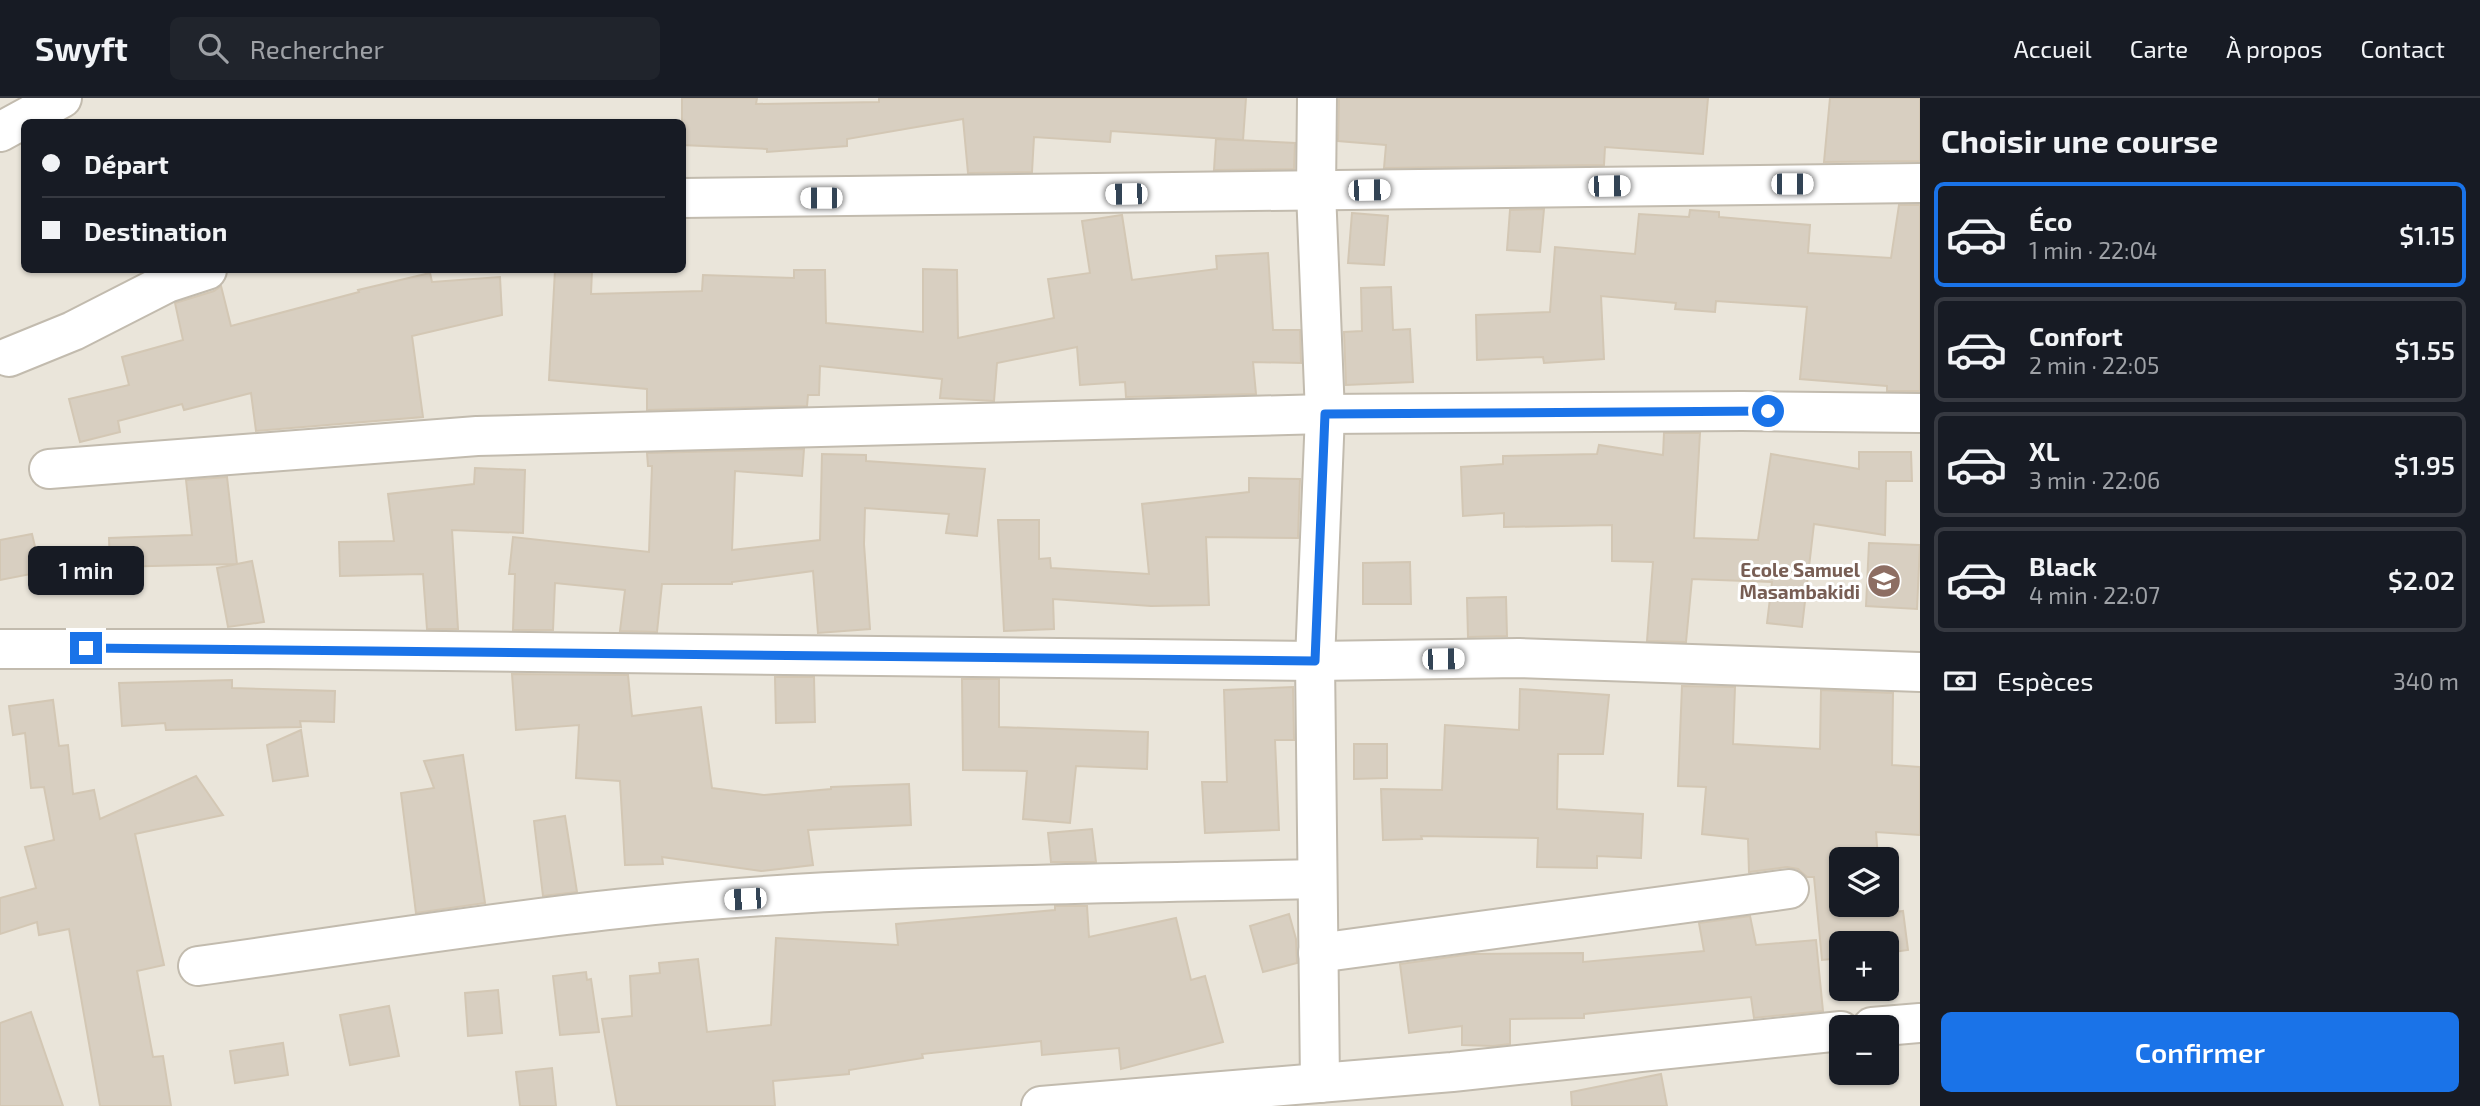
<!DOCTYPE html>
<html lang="fr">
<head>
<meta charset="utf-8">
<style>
  body { margin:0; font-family:"Exo 2",sans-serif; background:#20242c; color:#f1f3f6; height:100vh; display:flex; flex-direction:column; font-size:26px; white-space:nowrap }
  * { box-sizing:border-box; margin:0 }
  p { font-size:23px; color:#9ea1a6 }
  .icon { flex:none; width:38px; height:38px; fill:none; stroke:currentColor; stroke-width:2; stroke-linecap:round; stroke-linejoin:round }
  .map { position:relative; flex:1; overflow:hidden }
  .side { display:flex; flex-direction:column; background:#171b24; width:560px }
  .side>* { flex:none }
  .guide { position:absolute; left:21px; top:21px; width:665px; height:154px; border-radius:10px; box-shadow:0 2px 5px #0004; display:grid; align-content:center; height:154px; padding:0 21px; background:#171b24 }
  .fabs { position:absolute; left:1829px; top:749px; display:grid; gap:14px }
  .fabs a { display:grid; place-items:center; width:70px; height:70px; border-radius:10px; background:#171b24; box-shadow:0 2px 5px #0004; font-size:35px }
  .end { position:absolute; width:32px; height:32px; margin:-16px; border:9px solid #1a73e8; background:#fff; box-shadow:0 0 0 4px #fff }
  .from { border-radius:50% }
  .bubble { position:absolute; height:49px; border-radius:10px; background:#171b24; box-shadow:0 2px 5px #0004; font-size:23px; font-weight:600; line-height:49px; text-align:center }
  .car { position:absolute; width:21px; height:42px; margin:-21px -10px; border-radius:9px; box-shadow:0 0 5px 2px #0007; background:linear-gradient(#fff 24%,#345 0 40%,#fff 0 76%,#345 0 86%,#fff 0) }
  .guide b { display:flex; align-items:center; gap:24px; height:66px; font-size:26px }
  .guide b+b { border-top:2px solid #363941 }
  .guide i { width:18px; height:18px; background:#f1f3f6 }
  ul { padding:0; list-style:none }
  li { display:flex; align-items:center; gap:21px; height:105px; margin:0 14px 10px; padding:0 7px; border:4px solid #363941; border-radius:10px }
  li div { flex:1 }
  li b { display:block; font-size:26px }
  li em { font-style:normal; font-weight:600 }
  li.active { border-color:#1a73e8 }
  li>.icon { width:63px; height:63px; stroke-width:1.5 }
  h2 { padding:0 21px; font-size:32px; line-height:84px }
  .pay { display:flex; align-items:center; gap:18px; height:77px; padding:0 21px; font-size:26px }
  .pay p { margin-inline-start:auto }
  .cta { display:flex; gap:14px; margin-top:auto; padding:14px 21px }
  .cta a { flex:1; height:80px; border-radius:10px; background:#1a73e8; color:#fff; font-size:28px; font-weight:600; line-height:80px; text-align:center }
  header { display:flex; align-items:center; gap:42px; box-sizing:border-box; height:98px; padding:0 35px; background:#171b24; border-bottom:2px solid #363941 }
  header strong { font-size:33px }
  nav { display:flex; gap:38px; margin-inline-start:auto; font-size:24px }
  .search { width:490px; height:63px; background:#20242c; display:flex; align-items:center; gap:18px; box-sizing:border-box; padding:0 24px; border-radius:10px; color:#9ea1a6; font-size:26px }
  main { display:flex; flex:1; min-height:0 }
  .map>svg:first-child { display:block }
</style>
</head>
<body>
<header>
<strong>Swyft</strong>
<div class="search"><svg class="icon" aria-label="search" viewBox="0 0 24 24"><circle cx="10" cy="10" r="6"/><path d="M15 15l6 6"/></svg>Rechercher</div>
<nav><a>Accueil</a><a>Carte</a><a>À propos</a><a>Contact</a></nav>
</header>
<main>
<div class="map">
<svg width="1920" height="1008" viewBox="0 0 1920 1008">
  <rect width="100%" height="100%" fill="#f6f3ec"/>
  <path fill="#eae5da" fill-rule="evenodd" d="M0,0H1920V1008H0ZM24,24H682V172H24ZM1841,761H1886V807H1841ZM1841,845H1886V891H1841ZM1841,929H1886V975H1841Z"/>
  <g fill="#d8cfc1" stroke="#d3c7b4" stroke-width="2">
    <path d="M682,0H757L756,6L879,4V0H1246L1243,42L1111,33L1110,44L1034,39L1032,74L968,75L963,21L847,41V48L767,54V51L682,47Z"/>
    <path d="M1339,0H1708L1703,56L1605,49L1604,67L1384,70L1386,47L1338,43Z"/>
    <path d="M1830,0H1920V63L1824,64Z"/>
    <path d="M1216,41L1295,45L1294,71L1214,72Z"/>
    <path d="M1899,107H1920V293H1887V288L1800,281L1807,209L1716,203L1715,214L1675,211L1676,205L1601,198L1604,261L1544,265L1543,259L1477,262L1476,217L1550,214L1555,149L1635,156L1639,116L1689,119L1690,112L1719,114V119L1810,127L1808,155L1891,160Z"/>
    <path d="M1544,111L1540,154L1507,152L1510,112Z"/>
    <path d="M1352,115L1388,118L1384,167L1348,165Z"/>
    <path d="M1122,117L1132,182L1217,171L1216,158L1268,155L1273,232H1300L1301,265L1253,264L1256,296L1126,299L1125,284L1080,287L1077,249L997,265L994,303L940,300L942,281L820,268L819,297H808L807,308L647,312V291L549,282L555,172H592L591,196L702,193L703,177L794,180V172H825L826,225L923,234V171L957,172L958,240L1054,220L1048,181L1090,175L1082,123Z"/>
    <path d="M430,175L432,184L500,179L502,217L412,238L423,319L256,333L251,295L184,312L182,306L118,323L120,334L80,344L69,301L129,287L122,259L183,242L175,205L214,193L221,188L231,228L359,194L358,192Z"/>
    <path d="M1391,189L1393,232L1410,231L1413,284L1346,287L1344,234L1362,233L1361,190Z"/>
    <path d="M1664,335H1700L1694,440L1758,442L1771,356L1859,371V354H1911L1912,383H1886L1885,437L1814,426L1802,529L1767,525L1772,484L1692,481L1686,544L1647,543L1653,464L1612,463V427L1504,429V415L1463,418L1461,369L1503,366V358L1597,356L1599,347L1663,357Z"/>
    <path d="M804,351L802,378L735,373L732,452L820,442L822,356L866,357V363L985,371L977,438L946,435L949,416L865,410L864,446L870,531L818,535L813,473L732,484V486H662L657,534L620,533L625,492L555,485L553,532H513L515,476H509L513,439L649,454L652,368H648L647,355Z"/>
    <path d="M475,370L525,372L523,435L452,432L458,531H427L423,476L340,478L339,444L394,443L388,396L474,386Z"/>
    <path d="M227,379L237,466L110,469L109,440L192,437L186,382Z"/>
    <path d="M1249,380L1300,381L1298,440L1206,439L1209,507L1151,508L1053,501L1054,531L1004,533L998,422H1039V461L1050,460L1051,470L1149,476L1142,406L1249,394Z"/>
    <path d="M32,436L41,474L0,482V442Z"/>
    <path d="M1869,445L1920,447L1917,511L1866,508Z"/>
    <path d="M252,463L264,524L228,529L217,470Z"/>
    <path d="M1410,464L1411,506H1363V465Z"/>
    <path d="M1506,499L1507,538L1468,539L1467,500Z"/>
    <path d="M512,576L628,577L632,618L701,609L712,690L764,697L831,691V689L909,686L911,727L808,732L813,767L761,773L662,759L663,766L625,767L620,683L576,680L579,627L516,632Z"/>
    <path d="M775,579H814L815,624L776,625Z"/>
    <path d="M962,581H999V629L1148,634L1147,671L1076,668L1070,725L1023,721L1027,673L963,672Z"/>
    <path d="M232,582V590L335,593L334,624L300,623L301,629L166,632L165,625L122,628L119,585Z"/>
    <path d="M1682,588L1735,589L1733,646L1820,651L1821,592L1893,595L1892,667L1920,669V737L1876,734L1878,761H1841V807H1882L1883,816L1903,813L1908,852L1886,855V845H1841V860L1822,862L1814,779H1807L1798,771L1787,769L1749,774L1748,741L1702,736L1706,689L1678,688Z"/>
    <path d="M1293,589L1294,642H1275L1279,732L1205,735L1202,684H1227L1224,592Z"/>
    <path d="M1520,591L1609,597L1603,656H1558L1557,711L1643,716L1641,760L1597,758V770L1537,769L1538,740L1421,738L1422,741L1383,742L1381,691L1442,692L1445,627L1519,632Z"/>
    <path d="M53,602L59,648L68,647L73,696L94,692L100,721L196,678L223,717L135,736L164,867L137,873L153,959L163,958L171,1008H100L69,831L39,837L37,824L0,836V800L36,790L25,749L54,742L44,689L31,690L25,635L13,637L9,608Z"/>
    <path d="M301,632L308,678L273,683L267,647Z"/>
    <path d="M1354,646H1387V680L1354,681Z"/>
    <path d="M463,657L485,805L416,815L401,695L434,690L424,663Z"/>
    <path d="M565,718L577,794L543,798L534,723Z"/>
    <path d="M1092,731L1096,764H1051L1048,735Z"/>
    <path d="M1055,808H1087L1089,839L1176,820L1191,882L1205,878L1223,944L1121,971L1119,950L1042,957L1041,943L922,956L923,960L849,972V976L773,983L775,1008H617L602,921L632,918L630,878L660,875L659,865L698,861L707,934L771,927L776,840L898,847L896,826L1055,812Z"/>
    <path d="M1289,816L1296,841L1297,865L1263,874L1250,828Z"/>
    <path d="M1750,818L1756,847L1816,842L1823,913L1754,920L1751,899L1584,916V920L1510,921V946L1493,948L1462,947V928L1409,935L1400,866L1471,856L1583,855V864L1704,853L1699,825Z"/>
    <path d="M586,874L587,882L591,881L599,934L560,937L553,878Z"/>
    <path d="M498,892L502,935L468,938L465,895Z"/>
    <path d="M389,908L399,958L350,967L340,917Z"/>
    <path d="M31,914L63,1008H0V925Z"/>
    <path d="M283,945L288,977L235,985L230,953Z"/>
    <path d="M552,970L556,1008H520L516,974Z"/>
    <path d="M1661,976L1667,1008H1572L1571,994Z"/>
  </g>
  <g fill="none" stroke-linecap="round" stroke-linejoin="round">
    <g stroke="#c2bbae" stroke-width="42">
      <g id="minor">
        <path d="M1317,0L1316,93L1325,316L1315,563L1320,985"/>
        <path d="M0,34L62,0"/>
        <path d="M682,100L1920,85"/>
        <path d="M9,259L73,233L167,185L207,172"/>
        <path d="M49,371L477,338L1325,316L1742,313L1920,315"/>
        <path d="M0,551H267L1315,563L1519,560L1920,574"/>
        <path d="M1318,855L1789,791"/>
        <path d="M198,868C337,849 477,826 617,811C848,785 1085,787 1317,781"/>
        <path d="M1872,929L1920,925"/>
        <path d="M1041,1008L1452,974L1841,933"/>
      </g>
    </g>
    <use href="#minor" stroke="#fff" stroke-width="38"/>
  </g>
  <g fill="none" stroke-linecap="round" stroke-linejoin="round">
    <path stroke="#1a73e8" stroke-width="9" d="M86,550L1315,563L1325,316L1768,313"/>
  </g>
  <defs>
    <g id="school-disc" transform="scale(1.75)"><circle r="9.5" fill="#8d6e63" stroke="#fff"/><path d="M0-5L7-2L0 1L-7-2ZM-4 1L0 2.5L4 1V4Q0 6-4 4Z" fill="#fff"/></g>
  </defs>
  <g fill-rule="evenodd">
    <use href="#school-disc" x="1884" y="483"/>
  </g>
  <g text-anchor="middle" stroke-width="6" stroke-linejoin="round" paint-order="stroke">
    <g font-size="19" font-weight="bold" fill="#785e54" stroke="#fff" text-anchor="end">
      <text x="1860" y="479">Ecole Samuel<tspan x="1860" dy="22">Masambakidi</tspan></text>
    </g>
  </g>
</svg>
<div class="fabs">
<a><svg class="icon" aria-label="layers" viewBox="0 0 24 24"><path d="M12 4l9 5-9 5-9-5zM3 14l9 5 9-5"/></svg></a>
<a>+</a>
<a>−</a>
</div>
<i class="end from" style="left:1768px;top:313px"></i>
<i class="end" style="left:86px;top:550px"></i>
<div class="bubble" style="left:28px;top:448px;width:116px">1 min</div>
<i class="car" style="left:1792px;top:86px;rotate:90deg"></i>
<i class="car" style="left:1609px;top:88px;rotate:89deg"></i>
<i class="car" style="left:1369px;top:92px;rotate:89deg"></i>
<i class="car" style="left:1126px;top:96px;rotate:269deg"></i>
<i class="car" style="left:821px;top:100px;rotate:270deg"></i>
<i class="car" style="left:1443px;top:561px;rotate:89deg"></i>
<i class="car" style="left:745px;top:801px;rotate:266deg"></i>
<div class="guide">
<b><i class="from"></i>Départ</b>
<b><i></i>Destination</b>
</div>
</div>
<section class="side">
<h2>Choisir une course</h2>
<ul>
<li class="active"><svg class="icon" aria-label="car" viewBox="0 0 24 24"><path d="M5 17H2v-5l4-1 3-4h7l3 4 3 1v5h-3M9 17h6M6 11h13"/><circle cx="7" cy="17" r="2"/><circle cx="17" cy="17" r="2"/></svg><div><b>Éco</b><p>1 min · 22:04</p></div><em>$1.15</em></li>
<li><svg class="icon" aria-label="car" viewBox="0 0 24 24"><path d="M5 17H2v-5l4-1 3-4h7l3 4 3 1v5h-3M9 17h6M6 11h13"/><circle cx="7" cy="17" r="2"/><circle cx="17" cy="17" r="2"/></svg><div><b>Confort</b><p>2 min · 22:05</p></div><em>$1.55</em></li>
<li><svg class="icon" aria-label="car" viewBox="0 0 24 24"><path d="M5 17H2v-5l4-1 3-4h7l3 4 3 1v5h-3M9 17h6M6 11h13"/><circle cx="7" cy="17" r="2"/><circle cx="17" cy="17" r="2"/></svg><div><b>XL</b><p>3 min · 22:06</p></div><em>$1.95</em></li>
<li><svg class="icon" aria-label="car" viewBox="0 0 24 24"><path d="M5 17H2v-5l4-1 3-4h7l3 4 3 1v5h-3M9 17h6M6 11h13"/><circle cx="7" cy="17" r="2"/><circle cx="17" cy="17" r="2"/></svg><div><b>Black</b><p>4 min · 22:07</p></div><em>$2.02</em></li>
</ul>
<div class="pay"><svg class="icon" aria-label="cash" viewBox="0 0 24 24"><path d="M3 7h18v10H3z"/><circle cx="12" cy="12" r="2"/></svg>Espèces<p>340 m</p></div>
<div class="cta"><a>Confirmer</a></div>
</section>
</main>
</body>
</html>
